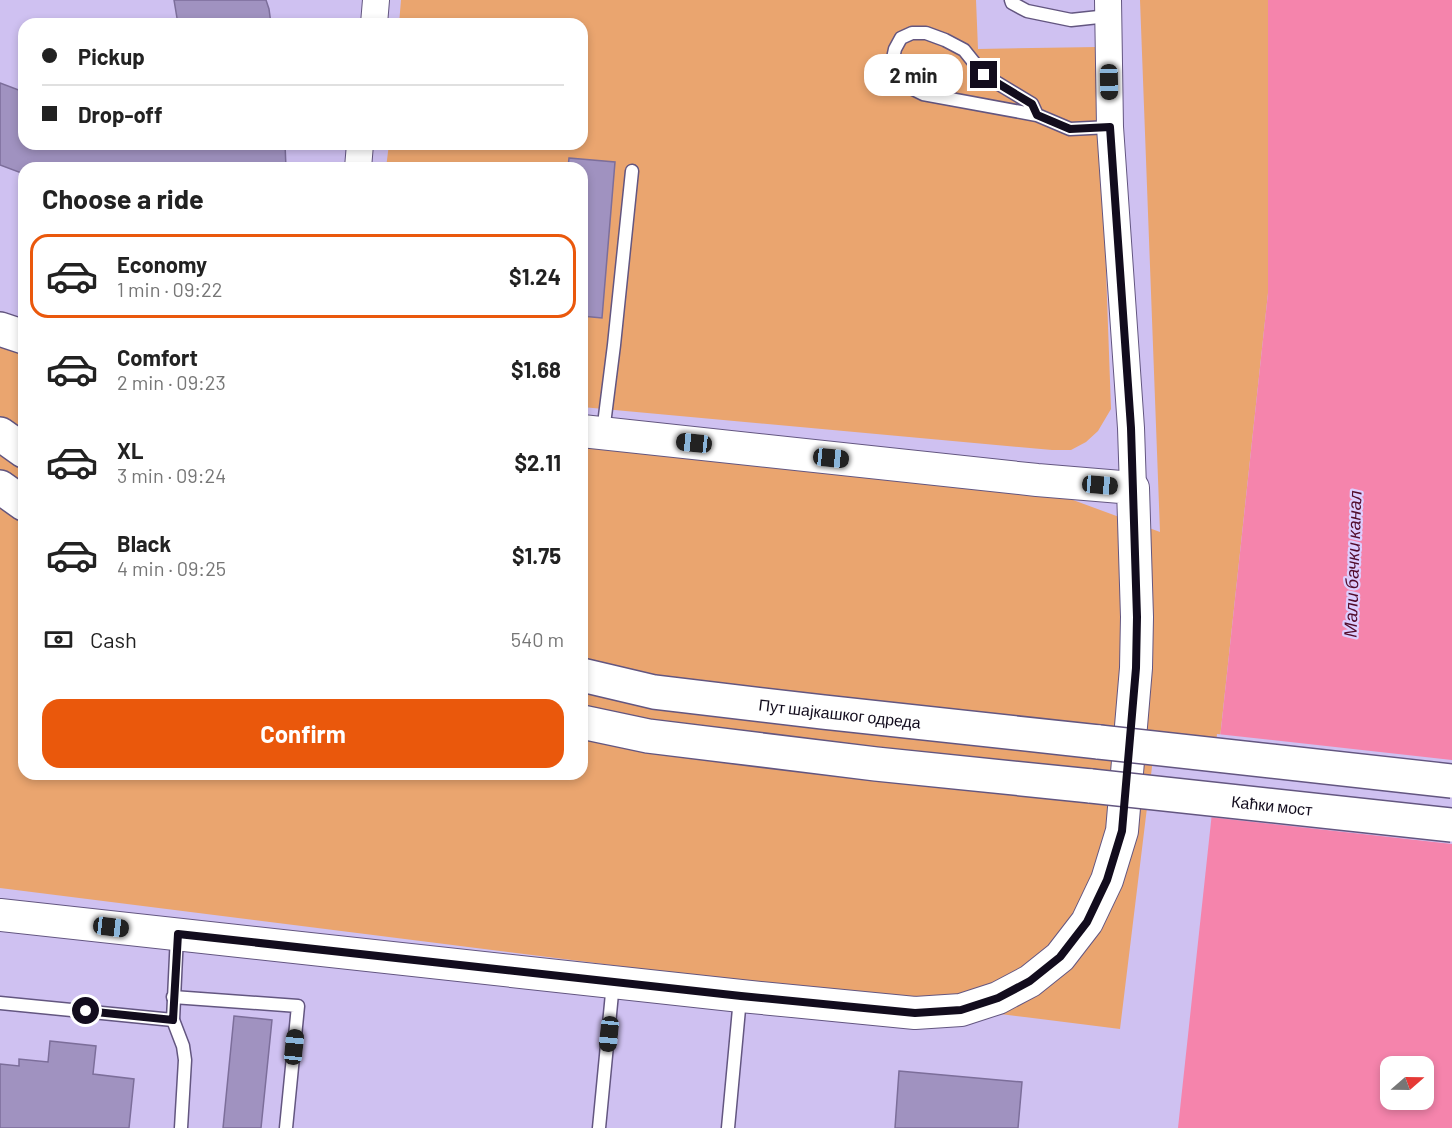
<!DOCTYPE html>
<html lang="en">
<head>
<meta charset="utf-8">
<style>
  body { margin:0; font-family:Barlow,sans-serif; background:#f6f6f6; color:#222; height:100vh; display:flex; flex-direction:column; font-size:22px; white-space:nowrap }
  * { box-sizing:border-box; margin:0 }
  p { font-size:20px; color:#767676 }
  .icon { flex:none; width:33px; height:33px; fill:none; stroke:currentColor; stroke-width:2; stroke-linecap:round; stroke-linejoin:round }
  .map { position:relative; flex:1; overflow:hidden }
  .side { position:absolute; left:18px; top:162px; width:570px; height:618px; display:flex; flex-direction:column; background:#fff; border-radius:18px; box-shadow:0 3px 9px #0003 }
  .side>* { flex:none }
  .hud { position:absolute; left:18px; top:18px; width:570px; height:132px; border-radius:18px; box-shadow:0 3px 9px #0003; display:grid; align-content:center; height:132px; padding:0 24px; background:#fff }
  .needle { width:39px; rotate:70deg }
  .controls { position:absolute; left:1380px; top:1056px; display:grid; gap:12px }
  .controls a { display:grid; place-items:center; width:54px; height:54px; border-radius:12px; background:#fff; box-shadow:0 3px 9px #0003; font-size:30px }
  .end { position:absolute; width:27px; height:27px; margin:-14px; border:8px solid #120c1d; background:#fff; box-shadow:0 0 0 3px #fff }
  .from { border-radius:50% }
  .bubble { position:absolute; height:42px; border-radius:18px; background:#fff; box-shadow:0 3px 9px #0003; font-size:20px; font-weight:700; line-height:42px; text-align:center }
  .car { position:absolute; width:18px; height:36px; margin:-18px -9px; border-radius:8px; box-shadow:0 0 4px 2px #0007; background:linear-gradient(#222 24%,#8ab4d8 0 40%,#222 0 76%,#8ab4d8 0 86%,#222 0) }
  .hud b { display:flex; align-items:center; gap:21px; height:57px; font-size:22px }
  .hud b+b { border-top:2px solid #e0e0e0 }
  .hud i { width:15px; height:15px; background:#222 }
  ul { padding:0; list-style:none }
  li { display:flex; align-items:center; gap:18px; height:84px; margin:0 12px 9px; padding:0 12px; border:3px solid transparent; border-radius:18px }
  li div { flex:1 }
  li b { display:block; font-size:22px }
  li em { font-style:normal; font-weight:700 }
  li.selected { border-color:#ea580c }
  li>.icon { width:54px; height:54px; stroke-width:1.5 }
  h2 { padding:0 24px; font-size:27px; line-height:72px }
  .pay { display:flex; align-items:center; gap:15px; height:66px; padding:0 24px; font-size:22px }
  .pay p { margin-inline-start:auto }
  .button { display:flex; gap:12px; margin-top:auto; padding:12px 24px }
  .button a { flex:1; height:69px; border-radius:18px; background:#ea580c; color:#fff; font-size:24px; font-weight:700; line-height:69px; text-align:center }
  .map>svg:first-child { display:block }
</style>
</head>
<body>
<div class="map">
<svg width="1452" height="1128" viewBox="0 0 1452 1128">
  <rect width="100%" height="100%" fill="#cfc1f1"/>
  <g fill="#eaa56f">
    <path d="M401,0H976L978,49L1098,47L1111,409L1098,431L1086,442L1071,450H1052L582,407V168H386L389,144H582V24H399Z"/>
    <path d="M1140,0H1268V293L1220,738L1156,734L1120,1029L0,888V338L24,344V774H582V435L1054,493L1160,532Z"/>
  </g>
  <path fill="#f584ac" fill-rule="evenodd" d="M1268,0H1452V1128H1178L1268,293ZM1390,1066H1424V1100H1390Z"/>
  <path fill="#cfc1f1" d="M1217,734L1452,760V844L1209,817Z"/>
  <g fill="#a092c0" stroke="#7c6e9a" stroke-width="1.5">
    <path d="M174,0H266L269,9L271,24H178Z"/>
    <path d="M0,83L24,92V144H285L286,168H24V174L0,165Z"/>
    <path d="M569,158L615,162L602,318L582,316V168H568Z"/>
    <path d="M234,1016L272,1020L261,1128H223Z"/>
    <path d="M50,1041L96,1046L93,1074L134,1079L129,1128H0V1064L19,1066V1059L48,1062Z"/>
    <path d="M899,1071L1022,1082L1018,1128H895Z"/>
  </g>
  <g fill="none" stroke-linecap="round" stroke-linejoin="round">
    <g stroke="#635680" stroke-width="15">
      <g id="service">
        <path d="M1011,0L1012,3L1027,11L1071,20L1108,16"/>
        <path d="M1037,115L1032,104L984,75L964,50L945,40L926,33H912L901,38L895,49L892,63L897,74L905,85L923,94L1037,115L1070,129L1110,127"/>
        <path d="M603,432L614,345L632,171"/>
        <path d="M177,935L173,1020L183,1046L185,1060L181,1128"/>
        <path d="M173,997L298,1006L286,1128"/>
        <path d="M0,1003L173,1020"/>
        <path d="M599,1128L613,983"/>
        <path d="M728,1128L740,998"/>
      </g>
    </g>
    <g stroke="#635680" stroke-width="28">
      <g id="minor">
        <path d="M1108,0L1110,127L1131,428L1133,488"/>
        <path d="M374,24L376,0"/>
        <path d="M358,168L360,144"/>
      </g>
    </g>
    <g stroke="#635680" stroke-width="34">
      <path id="tertiary" d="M0,915L741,996L915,1013L961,1010L998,998L1030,981L1060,957L1087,922L1107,880L1122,831L1136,668L1137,617L1133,488L1037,480L582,431"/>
    </g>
    <g stroke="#635680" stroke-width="36">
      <g id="secondary">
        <path d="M0,329L24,337"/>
        <path d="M0,434L24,451"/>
        <path d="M0,487L24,504"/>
        <path id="s1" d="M582,675L654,692L823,712L1099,742"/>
        <path d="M582,722L648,736L876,764L1091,786"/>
      </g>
    </g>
    <use href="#service" stroke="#fff" stroke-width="12"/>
    <use href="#minor" stroke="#fff" stroke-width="26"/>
    <use href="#tertiary" stroke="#fff" stroke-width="32"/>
    <use href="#secondary" stroke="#fff" stroke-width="33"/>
    <g stroke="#635680" stroke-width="36" stroke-linecap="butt">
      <g id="secondary-bridge">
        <path d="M1099,742L1452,781"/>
        <path id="s2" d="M1091,786L1452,825"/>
      </g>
    </g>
    <use href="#secondary-bridge" stroke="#fff" stroke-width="33"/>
  </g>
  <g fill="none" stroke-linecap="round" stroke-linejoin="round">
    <path stroke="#120c1d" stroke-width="8" d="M86,1011L173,1020L178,934L741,996L915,1013L961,1010L998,998L1030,981L1060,957L1087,922L1107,880L1122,831L1136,668L1137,617L1131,428L1110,127L1070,129L1037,115L1032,104L984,75"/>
  </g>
  <g text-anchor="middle" stroke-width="4.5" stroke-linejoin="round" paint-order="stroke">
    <g font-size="16" fill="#120c1d" stroke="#dcceff">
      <text dy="6" stroke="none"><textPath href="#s1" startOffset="261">Пут шајкашког одреда</textPath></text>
      <text dy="6" stroke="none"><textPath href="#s2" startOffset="182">Каћки мост</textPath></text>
    </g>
    <g font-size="18" font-style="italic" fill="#510b2b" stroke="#dcceff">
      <text transform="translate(1353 564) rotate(-88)" y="6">Мали бачки канал</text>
    </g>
  </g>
</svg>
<div class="controls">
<a><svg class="needle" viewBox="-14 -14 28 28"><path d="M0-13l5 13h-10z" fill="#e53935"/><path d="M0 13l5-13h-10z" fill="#767676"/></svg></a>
</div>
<i class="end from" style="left:86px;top:1011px"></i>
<i class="end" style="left:984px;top:75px"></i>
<div class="bubble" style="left:864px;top:54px;width:99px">2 min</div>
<i class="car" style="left:1109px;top:82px;rotate:179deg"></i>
<i class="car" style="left:694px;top:443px;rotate:276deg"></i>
<i class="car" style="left:831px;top:458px;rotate:96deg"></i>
<i class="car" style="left:1100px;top:485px;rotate:95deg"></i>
<i class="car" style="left:111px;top:927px;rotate:97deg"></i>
<i class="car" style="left:609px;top:1034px;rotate:186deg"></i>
<i class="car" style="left:294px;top:1047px;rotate:6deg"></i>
<div class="hud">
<b><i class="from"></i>Pickup</b>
<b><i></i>Drop-off</b>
</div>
<section class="side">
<h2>Choose a ride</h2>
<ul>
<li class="selected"><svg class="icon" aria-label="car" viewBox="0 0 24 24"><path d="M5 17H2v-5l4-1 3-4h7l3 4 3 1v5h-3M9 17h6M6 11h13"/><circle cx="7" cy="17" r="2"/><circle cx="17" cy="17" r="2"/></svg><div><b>Economy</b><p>1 min · 09:22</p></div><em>$1.24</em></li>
<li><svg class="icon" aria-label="car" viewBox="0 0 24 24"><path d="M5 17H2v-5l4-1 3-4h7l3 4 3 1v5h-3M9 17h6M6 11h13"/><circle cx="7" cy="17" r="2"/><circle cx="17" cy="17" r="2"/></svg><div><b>Comfort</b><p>2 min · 09:23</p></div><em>$1.68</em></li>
<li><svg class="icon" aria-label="car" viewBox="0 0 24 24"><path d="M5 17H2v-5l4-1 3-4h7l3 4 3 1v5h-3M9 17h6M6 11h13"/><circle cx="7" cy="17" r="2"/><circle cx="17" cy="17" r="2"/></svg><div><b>XL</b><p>3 min · 09:24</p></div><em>$2.11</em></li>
<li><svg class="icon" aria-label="car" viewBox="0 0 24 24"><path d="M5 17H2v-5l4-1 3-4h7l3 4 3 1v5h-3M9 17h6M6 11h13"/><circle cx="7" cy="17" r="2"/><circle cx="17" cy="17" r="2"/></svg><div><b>Black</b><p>4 min · 09:25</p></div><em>$1.75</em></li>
</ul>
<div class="pay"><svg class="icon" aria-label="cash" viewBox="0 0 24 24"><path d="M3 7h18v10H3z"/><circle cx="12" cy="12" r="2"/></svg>Cash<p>540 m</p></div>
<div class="button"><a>Confirm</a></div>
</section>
</div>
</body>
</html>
